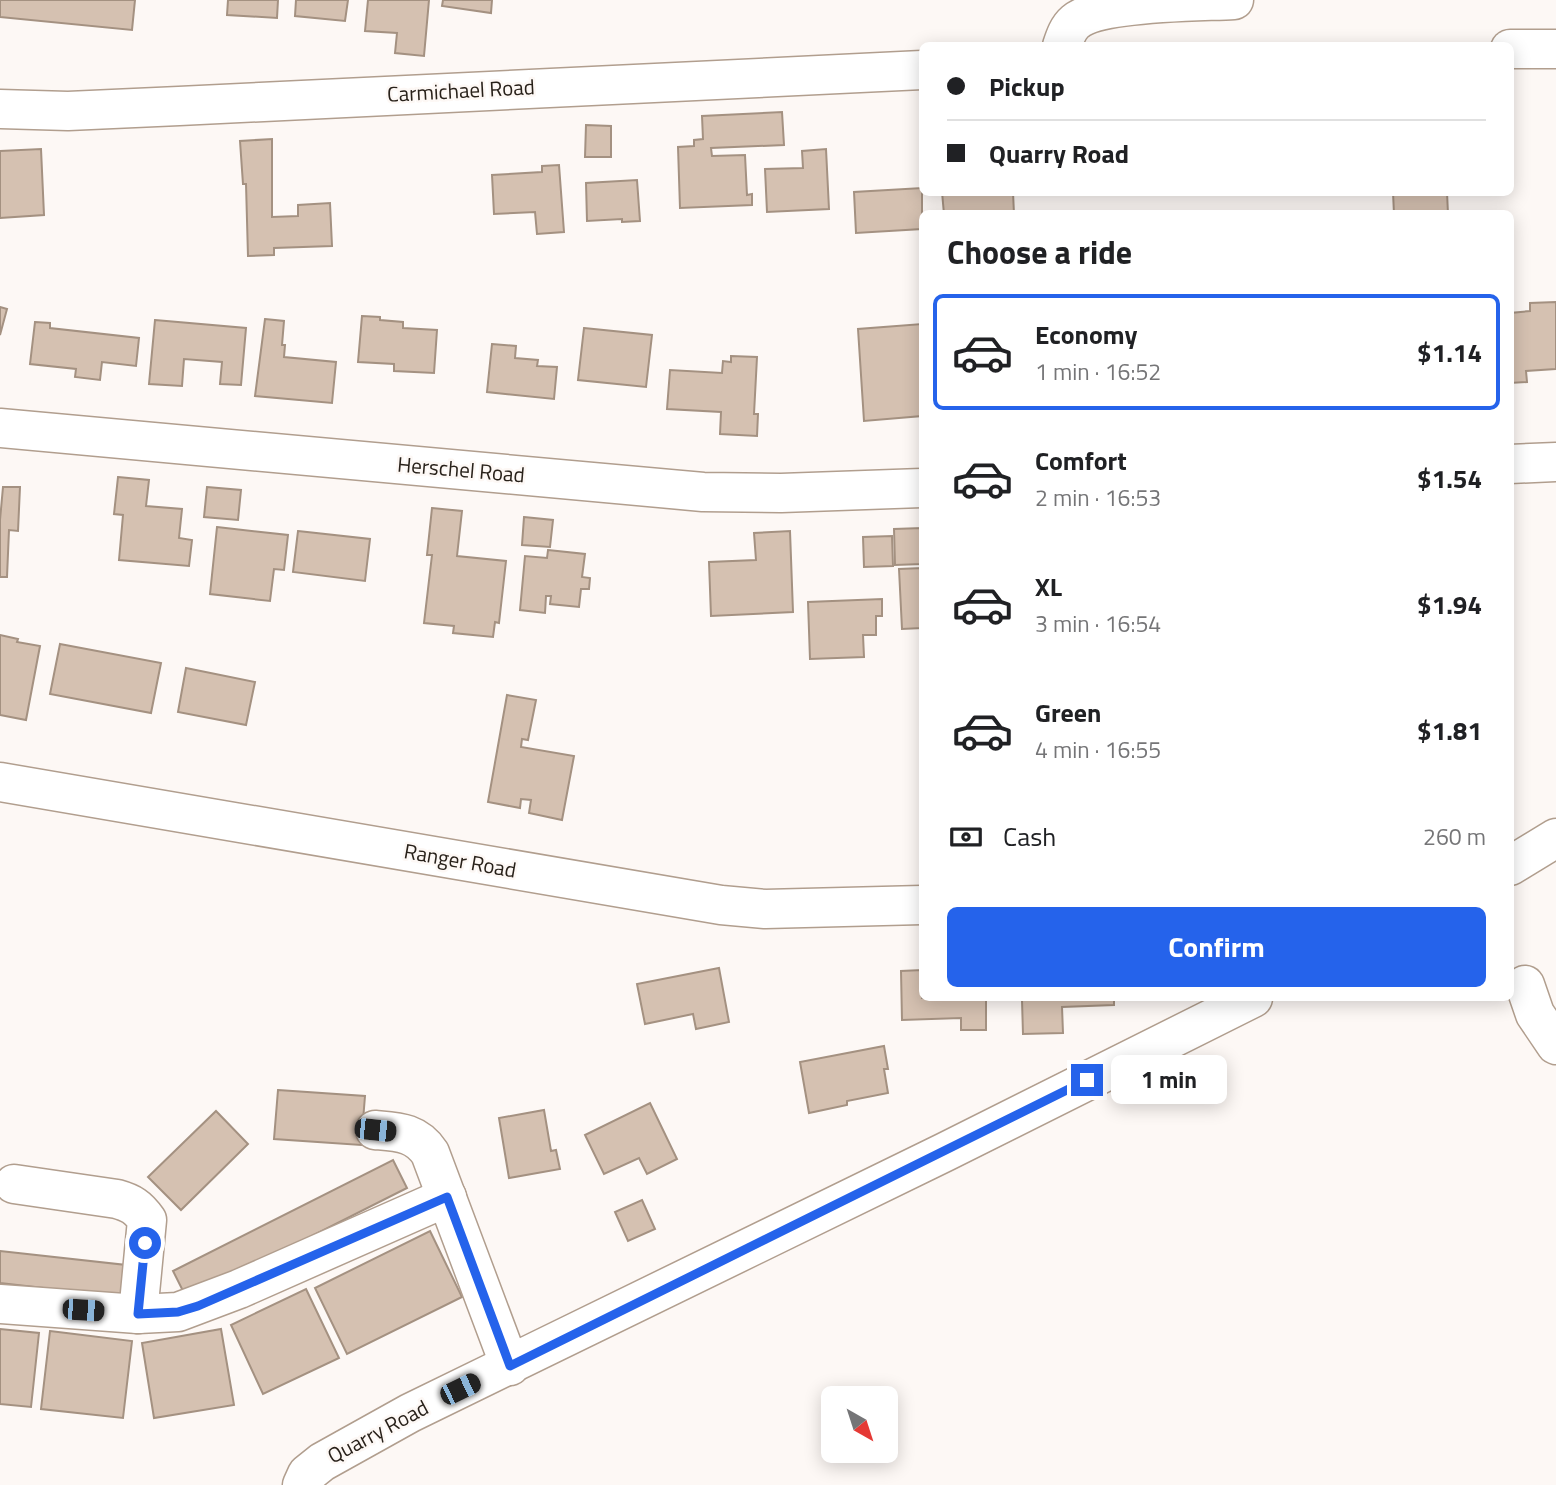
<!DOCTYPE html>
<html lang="en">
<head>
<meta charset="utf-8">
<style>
  body { margin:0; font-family:"Titillium Web",sans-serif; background:#f6f6f6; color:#202124; height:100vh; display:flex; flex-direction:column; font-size:26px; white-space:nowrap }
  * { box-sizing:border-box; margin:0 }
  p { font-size:23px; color:#757577 }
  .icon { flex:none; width:38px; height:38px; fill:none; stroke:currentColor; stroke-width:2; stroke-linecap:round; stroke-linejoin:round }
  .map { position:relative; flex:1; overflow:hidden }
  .side { position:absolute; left:919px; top:210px; width:595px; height:791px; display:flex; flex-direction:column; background:#fff; border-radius:10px; box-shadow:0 4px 18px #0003 }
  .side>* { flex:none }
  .top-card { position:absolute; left:919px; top:42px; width:595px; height:154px; border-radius:10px; box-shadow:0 4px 18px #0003; display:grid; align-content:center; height:154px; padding:0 28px; background:#fff }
  .needle { width:46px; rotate:141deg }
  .buttons { position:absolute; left:821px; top:1386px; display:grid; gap:14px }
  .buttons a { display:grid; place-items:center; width:77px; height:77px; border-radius:10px; background:#fff; box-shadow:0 4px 18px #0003; font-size:35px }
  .end { position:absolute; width:32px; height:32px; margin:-16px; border:9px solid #2563eb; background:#fff; box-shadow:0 0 0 4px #fff }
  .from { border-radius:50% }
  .bubble { position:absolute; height:49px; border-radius:10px; background:#fff; box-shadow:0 4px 18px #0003; font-size:23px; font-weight:700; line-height:49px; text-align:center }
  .car { position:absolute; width:21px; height:42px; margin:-21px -10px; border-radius:9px; box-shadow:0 0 5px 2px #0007; background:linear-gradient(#222 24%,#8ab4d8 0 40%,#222 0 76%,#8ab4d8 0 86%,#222 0) }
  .top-card b { display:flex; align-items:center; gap:24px; height:66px; font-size:26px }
  .top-card b+b { border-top:2px solid #e0e0e0 }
  .top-card i { width:18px; height:18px; background:#202124 }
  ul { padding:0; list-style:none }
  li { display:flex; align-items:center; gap:21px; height:116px; margin:0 14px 10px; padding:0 14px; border:4px solid transparent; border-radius:10px }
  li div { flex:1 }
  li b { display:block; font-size:26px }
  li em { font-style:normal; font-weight:700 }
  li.selected { border-color:#2563eb }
  li>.icon { width:63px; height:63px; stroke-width:1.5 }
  h2 { padding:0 28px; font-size:32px; line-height:84px }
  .pay { display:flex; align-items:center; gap:18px; height:77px; padding:0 28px; font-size:26px }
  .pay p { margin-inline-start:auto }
  .button { display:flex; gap:14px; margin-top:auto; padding:14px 28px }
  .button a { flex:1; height:80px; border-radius:10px; background:#2563eb; color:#fff; font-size:28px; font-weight:700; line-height:80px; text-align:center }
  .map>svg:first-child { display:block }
</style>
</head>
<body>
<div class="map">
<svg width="1556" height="1485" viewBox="0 0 1556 1485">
  <rect width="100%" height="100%" fill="#fdf8f5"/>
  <g fill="#d5c1b1" stroke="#a49181" stroke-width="2">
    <path d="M0,0H135L132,30L0,17Z"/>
    <path d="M228,0H278L277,18L227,15Z"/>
    <path d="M296,0H348L345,21L295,16Z"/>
    <path d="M368,0H429L424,56L395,53L397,33L365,31Z"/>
    <path d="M443,0H492L491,13L442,6Z"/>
    <path d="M782,112L784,145L711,148L712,156L745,155L747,195L752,194V205L680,208L678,147L694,146V140L703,139L702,116Z"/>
    <path d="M586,125L611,126V157H585Z"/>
    <path d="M272,139V217L298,216V205L330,203L332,246L274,248V255L248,256L246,184H243L240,141Z"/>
    <path d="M41,149L44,215L0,218V151Z"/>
    <path d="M826,149L829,209L767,212L765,169L803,168L802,151Z"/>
    <path d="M559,165L564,232L537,234L535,212L494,214L492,175L542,172V166Z"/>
    <path d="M637,180L640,221L622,222V219L587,221L586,183Z"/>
    <path d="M922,188V229L856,233L854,192Z"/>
    <path d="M942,192H1013L1014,214H944Z"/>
    <path d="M1393,192H1447L1448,214H1394Z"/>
    <path d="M1556,302V369L1526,371L1527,382L1510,383V313L1530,311V303Z"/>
    <path d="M0,307L7,309L0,335Z"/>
    <path d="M362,316L380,317V320L403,322V328L437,330L434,373L394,371V364L358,362Z"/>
    <path d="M265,319L284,321L282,345H285L284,357L336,362L332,403L255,396Z"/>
    <path d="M155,320L246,328L241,385L220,384L222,362L184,359L182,386L149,384Z"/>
    <path d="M35,322L50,323V328L139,338L136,366L102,362L100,380L75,377L76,369L30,364Z"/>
    <path d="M922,324V416L864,421L858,329Z"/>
    <path d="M584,328L652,335L646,387L578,380Z"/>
    <path d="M492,344L516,346L515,358L538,360L537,366L557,367L554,399L487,392Z"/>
    <path d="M731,356L757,357L754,414H758L757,436L720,434L721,412L667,409L670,370L722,373L723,361L731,362Z"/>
    <path d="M118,477L149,480L146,506L182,509L179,538L192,540L189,566L119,560L123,515L114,514Z"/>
    <path d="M3,487H20L18,531L9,530L7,577H0V520Z"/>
    <path d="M207,487L241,490L238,520L204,517Z"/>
    <path d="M432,508L462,511L457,556L506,561L499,623L495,622L493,637L453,633L454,626L424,623L432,555H427Z"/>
    <path d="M524,517L553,520L550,547L522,545Z"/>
    <path d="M217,527L288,535L284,570L274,569L270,601L210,594Z"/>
    <path d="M922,528V564L895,565L894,529Z"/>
    <path d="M298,531L370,539L365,581L293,572Z"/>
    <path d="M790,531L793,612L711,616L709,562L756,560L754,533Z"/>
    <path d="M892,536L893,566L864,567L863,537Z"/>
    <path d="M548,550L585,554L582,577L590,578L589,589H581L579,607L550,604L551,596H546L545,613L520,610L525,556L547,558Z"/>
    <path d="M922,568V628L902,629L899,569Z"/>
    <path d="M882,599V616H876V635H863L864,657L810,659L808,602Z"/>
    <path d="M0,635L18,639L17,642L40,646L26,720L0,715Z"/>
    <path d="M60,644L161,663L151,713L50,694Z"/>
    <path d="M186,668L255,682L246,725L178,712Z"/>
    <path d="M507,695L536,700L528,740L522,739L521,747L574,756L562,820L529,813L531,800L521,799L520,808L488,802Z"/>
    <path d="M719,968L729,1022L696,1029L693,1014L645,1024L637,984Z"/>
    <path d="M922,970V998H986V1030H961V1018L902,1020L901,971Z"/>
    <path d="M1018,998H1114V1005L1062,1007L1063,1033L1023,1034L1022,1000H1018Z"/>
    <path d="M884,1046L888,1069H884L888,1093L847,1101V1105L809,1113L800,1062Z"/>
    <path d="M278,1090L365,1096L361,1145L274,1139Z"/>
    <path d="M650,1103L677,1159L647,1174L639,1158L604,1174L585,1135Z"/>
    <path d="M544,1110L551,1151L556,1150L560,1169L509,1178L499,1118Z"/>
    <path d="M216,1111L248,1144L181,1210L148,1177Z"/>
    <path d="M393,1160L407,1188L187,1299L173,1271Z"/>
    <path d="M642,1200L655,1229L628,1241L615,1212Z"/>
    <path d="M430,1231L462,1297L347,1354L315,1288Z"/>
    <path d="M0,1251L126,1265L122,1297L0,1283Z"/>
    <path d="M306,1289L339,1358L263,1394L231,1325Z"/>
    <path d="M0,1329L39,1333L31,1407L0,1404Z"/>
    <path d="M221,1329L234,1405L154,1418L142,1343Z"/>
    <path d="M50,1331L132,1341L123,1418L41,1409Z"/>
  </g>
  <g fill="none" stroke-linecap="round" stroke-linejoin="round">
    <g stroke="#b19e8e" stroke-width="41">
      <g id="minor">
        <path d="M1062,46C1065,37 1068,28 1075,22C1099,1 1198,2 1234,0"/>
        <path d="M1510,49H1556"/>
        <path d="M0,109L68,111L179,106L922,70"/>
        <path d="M0,428L703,492L781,493L922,488"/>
        <path d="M1510,464L1556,462"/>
        <path d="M0,782L721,905L765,909L922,905"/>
        <path d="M1510,866L1556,838"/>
        <path d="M1525,985L1535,1014L1556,1045"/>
        <path d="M375,1130C398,1132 416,1132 430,1153L510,1366"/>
        <path d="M14,1184L117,1199C131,1203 138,1207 147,1220L138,1314"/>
        <path d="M0,1304L138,1314L178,1312L239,1289L447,1197"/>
        <path d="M302,1485L307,1474L322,1462L410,1413L945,1152L1253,998"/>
      </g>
    </g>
    <use href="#minor" stroke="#fff" stroke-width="38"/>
  </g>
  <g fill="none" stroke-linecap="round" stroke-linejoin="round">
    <path stroke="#2563eb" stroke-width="9" d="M145,1243L138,1314L178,1312L198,1306L447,1197L510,1366L1087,1080"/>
  </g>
  <g text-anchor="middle" stroke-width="5" stroke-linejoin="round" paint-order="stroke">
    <g font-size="21" fill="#28211a" stroke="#fdf8f5">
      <text transform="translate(461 91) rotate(-3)" y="7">Carmichael Road</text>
      <text transform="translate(461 470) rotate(5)" y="7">Herschel Road</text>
      <text transform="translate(460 861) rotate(10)" y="7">Ranger Road</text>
      <text transform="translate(378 1432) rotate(-28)" y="7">Quarry Road</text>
    </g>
  </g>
</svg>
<div class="buttons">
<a><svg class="needle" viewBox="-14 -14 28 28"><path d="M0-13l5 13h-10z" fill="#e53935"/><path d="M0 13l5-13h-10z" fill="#757577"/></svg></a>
</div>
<i class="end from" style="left:145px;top:1243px"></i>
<i class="end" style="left:1087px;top:1080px"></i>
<div class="bubble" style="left:1111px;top:1055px;width:116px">1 min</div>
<i class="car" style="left:375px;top:1130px;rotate:96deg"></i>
<i class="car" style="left:83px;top:1310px;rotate:94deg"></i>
<i class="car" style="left:460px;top:1389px;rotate:64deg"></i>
<div class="top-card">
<b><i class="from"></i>Pickup</b>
<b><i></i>Quarry Road</b>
</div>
<section class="side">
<h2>Choose a ride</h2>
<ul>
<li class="selected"><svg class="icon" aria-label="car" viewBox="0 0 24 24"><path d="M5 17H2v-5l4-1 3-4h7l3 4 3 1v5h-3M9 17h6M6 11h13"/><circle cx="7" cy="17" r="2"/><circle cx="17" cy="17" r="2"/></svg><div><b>Economy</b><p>1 min · 16:52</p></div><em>$1.14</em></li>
<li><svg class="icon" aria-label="car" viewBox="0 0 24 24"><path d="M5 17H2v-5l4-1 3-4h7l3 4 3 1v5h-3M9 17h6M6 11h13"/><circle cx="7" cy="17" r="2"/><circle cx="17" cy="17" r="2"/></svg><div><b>Comfort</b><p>2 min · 16:53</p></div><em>$1.54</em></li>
<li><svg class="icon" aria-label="car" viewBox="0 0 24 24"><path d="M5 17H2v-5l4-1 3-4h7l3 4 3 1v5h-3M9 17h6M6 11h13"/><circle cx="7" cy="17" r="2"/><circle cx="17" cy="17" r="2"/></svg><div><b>XL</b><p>3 min · 16:54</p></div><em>$1.94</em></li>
<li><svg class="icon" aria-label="car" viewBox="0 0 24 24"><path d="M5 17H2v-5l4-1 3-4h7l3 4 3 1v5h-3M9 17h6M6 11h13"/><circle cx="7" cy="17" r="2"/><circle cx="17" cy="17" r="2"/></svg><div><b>Green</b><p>4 min · 16:55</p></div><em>$1.81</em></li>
</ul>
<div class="pay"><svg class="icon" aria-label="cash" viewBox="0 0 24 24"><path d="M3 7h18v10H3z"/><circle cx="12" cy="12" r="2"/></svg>Cash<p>260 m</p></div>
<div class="button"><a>Confirm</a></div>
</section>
</div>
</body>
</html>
